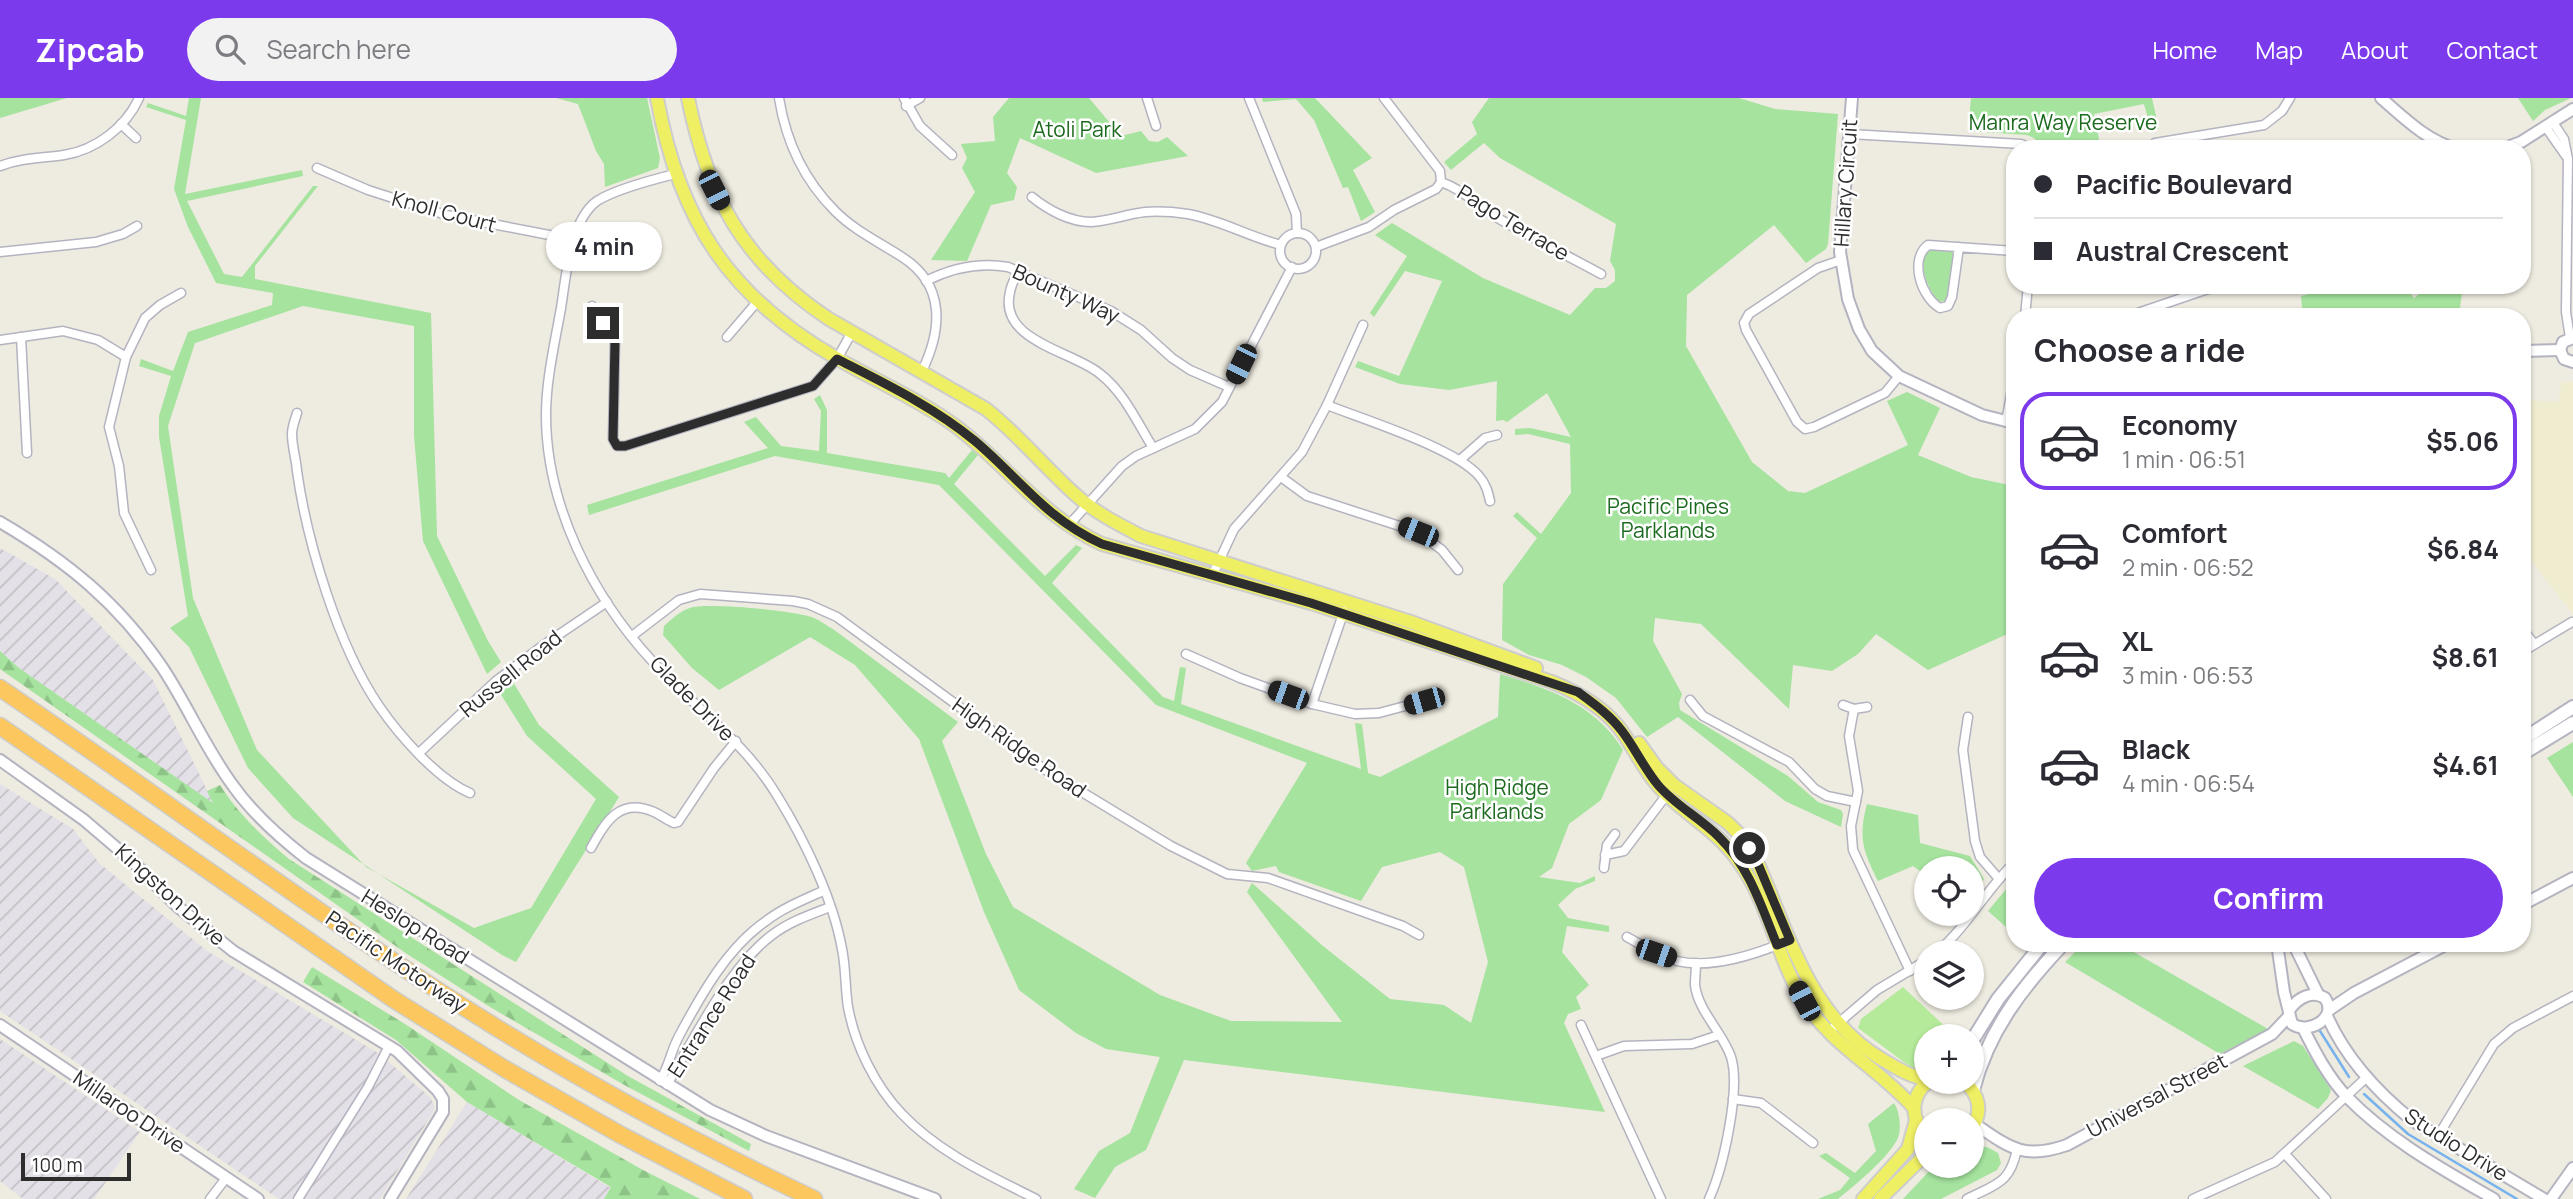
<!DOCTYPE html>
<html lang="en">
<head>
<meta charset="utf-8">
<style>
  body { margin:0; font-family:Manrope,sans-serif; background:#f2f2f3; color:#2b2b33; height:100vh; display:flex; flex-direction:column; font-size:26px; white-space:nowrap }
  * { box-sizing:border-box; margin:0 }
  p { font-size:23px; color:#7c7c81 }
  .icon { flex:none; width:38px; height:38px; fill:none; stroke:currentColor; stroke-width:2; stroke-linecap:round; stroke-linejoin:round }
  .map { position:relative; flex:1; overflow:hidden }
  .sheet { position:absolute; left:2006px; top:210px; width:525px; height:644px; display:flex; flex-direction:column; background:#fff; border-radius:28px; box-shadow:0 2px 5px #0004 }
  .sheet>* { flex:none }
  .hud { position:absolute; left:2006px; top:42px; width:525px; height:154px; border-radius:28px; box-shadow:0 2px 5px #0004; display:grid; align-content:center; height:154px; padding:0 28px; background:#fff }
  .tools { position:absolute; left:1914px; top:758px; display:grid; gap:14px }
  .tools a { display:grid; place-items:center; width:70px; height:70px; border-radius:50%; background:#fff; box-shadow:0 2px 5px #0004; font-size:35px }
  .scale { position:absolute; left:21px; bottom:18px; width:110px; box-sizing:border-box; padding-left:7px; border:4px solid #2d2d2d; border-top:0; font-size:19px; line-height:24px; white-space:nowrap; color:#2d2d2d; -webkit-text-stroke:5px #fff; paint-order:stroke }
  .end { position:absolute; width:32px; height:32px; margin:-16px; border:9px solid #2d2d2d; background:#fff; box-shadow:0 0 0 4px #fff }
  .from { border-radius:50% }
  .bubble { position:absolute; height:49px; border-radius:24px; background:#fff; box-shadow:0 2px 5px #0004; font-size:23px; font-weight:700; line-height:49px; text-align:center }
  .car { position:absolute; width:21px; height:42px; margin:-21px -10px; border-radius:9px; box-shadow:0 0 5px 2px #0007; background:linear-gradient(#222 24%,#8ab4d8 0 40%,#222 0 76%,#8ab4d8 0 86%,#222 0) }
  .hud b { display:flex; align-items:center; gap:24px; height:66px; font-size:26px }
  .hud b+b { border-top:2px solid #e1e1e2 }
  .hud i { width:18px; height:18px; background:#2b2b33 }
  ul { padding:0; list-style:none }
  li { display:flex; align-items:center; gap:21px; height:98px; margin:0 14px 10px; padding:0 14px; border:4px solid transparent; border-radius:28px }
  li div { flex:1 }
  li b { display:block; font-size:26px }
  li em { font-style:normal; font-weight:700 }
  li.current { border-color:#7c3aed }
  li>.icon { width:63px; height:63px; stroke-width:1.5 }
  h2 { padding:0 28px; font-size:32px; line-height:84px }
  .button { display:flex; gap:14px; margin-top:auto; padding:14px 28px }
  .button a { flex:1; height:80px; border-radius:42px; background:#7c3aed; color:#fff; font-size:28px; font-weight:700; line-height:80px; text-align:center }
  header { display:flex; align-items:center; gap:42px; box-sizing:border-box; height:98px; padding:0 35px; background:#7c3aed; color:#fff }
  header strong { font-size:33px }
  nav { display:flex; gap:38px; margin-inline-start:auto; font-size:24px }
  .search { width:490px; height:63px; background:#f2f2f3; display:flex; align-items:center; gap:18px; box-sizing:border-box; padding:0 24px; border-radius:38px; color:#7c7c81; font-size:26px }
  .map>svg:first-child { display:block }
</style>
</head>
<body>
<header>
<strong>Zipcab</strong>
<div class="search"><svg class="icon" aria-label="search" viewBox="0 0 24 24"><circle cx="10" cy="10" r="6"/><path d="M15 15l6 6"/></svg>Search here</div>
<nav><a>Home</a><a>Map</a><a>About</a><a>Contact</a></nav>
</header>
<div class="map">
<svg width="2573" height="1101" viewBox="0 0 2573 1101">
  <defs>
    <pattern id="industrial-furrows" width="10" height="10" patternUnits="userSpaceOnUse" patternTransform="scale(1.75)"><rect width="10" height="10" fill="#e4e0e7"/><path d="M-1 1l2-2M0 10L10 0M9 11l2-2" fill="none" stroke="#c4c0c6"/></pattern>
    <pattern id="forest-firs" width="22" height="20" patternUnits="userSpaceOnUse" patternTransform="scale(1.75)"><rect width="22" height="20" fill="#a5e39e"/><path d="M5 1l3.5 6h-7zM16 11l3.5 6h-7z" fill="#8ec388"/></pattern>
  </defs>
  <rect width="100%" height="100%" fill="#eeebe0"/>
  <g fill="url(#industrial-furrows)">
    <path d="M0,450L55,481L153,582L214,706L19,570L0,553Z"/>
    <path d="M0,686L73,731L99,765L207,853L378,955L430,999L435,1009L433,1014L380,1101H279L0,913Z"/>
    <path d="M0,941L140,1034L94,1101H23L0,1083Z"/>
    <path d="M467,1004L611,1090L604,1101H406Z"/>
  </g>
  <path fill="#efecd0" d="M2561,284H2573V516L2522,451V302L2559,304Z"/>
  <g fill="url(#forest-firs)">
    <path d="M0,553L19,570L213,705L207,693L220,687C239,717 262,738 289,761L628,978L751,1046L749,1053L626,988L490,909L407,856L0,571Z"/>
    <path d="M312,869L405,926L519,1002L643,1072L700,1101H604L611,1089L467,1004L396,942L303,884Z"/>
  </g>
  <g fill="#a5e39e">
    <path d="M0,0H67L0,20Z"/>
    <path d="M189,0H201L185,96L302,72L303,78L187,103L224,176L242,179L313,88H318L255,168V181L431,215L437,438L488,543L501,564L487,576L423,443L414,338V228L303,208L195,245L168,328L193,500L257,652L366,769L474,830L531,810L596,701L527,638L500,595L513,584L539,627L619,699L516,864L502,857L293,720L248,670L189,549L170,530L188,518L159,339V318L171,278L139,268L141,261L173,273L188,234L272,207L273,195L216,185L188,129L174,91L186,22L146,9L148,5L186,18Z"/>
    <path d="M556,0H647L660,60L658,70L605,89L604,66L596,53L578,6Z"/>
    <path d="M1009,0H1089L1121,38L1141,33L1149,43L1158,44L1167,39L1188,58L1096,75L1020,40L1007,75L1017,89L1014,102L991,107L967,163L931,162L975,94L962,70L967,60L961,46L995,43L993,19Z"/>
    <path d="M1262,0H1315L1372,60L1353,72L1375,114L1361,123L1348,89L1343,90L1314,22L1296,1L1263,4Z"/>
    <path d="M1489,0H1739L1775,11L1838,16L1828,146L1826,151L1806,165L1774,127L1687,197L1686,248L1752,364L1788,393L1805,395L1908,347L1887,303L1907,294L1940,310L1918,357L1971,379L2014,388V533L1928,572L1876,536L1858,556L1832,573L1793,567L1789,611L1701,526L1655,520L1653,543L1682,596L1679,605L1680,612L1788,678L1818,704L1841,712L1843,716L1841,729L1785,703L1678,619L1647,639L1616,600L1586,579L1562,567L1529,557L1502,542L1503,486L1537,440L1513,418L1517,414L1541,436L1571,395L1570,346L1528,336L1515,337V331L1530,330L1571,339L1547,295L1507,324L1503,322L1496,323L1497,283L1449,292L1400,286L1355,269L1358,263L1399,278L1442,183L1405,173L1374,219L1370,215L1407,158L1375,137L1392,125L1483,180L1570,217L1595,190H1606L1615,183V172L1610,163L1616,126L1500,60L1484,45L1451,72L1444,64L1477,36L1472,24Z"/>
    <path d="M1971,0H2152L2159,31H2151L2144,6L2094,16L2101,51H2044L2034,40L2027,37L1968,33Z"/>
    <path d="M2518,0H2571L2545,12L2533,23Z"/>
    <path d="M1931,152L1953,154L1949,195L1945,203L1938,204C1928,189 1921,175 1924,157Z"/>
    <path d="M2314,187H2404L2414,200L2431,187H2463L2459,217L2455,219H2303L2301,198L2309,196Z"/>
    <path d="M820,297L827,312V355L945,375L949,380L972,352L978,357L954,386L1045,478L1076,447L1082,450L1052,485L1163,599L1174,603L1180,569L1186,570L1181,606L1361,671L1355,625L1362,626L1368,675L1380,679L1498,619L1500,576C1549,591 1595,606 1623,652L1601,702L1569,726L1552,770L1539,779L1580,785L1595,778V783L1575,791L1558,807L1568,820L1609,828V834L1567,828L1562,854L1589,887L1576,899L1581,911L1568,916L1564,925L1605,1014L1184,962L1146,1052L1115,1069L1095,1100L1074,1091L1099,1053L1130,1035L1160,959L1106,951L1076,935L1019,892L984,814L919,641L855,567L810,539L719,592L692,570L663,537L664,528C672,521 680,513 690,510C706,504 798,513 814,520C821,523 827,528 833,531L958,624L942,643L986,756L1013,809L1160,897L1231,923L1342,924L1247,794L1252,785L1323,848L1390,901L1444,907L1471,925L1488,864L1464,769L1440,754L1382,769L1361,803L1279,774L1276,768L1252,773L1246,765L1307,665L1156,607L939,387L775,358L589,417L587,407L768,350L744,324L756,319L781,348L819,353L821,313L814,301Z"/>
    <path d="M2573,644V699L2547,660Z"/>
    <path d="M1867,706L1918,717L1920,745L1970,758L1984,781L1972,798V770H1927V778L1913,768L1878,783C1863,753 1858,739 1867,706Z"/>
    <path d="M2012,784L2014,786V836L1988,813Z"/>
    <path d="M2084,845H2118L2268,931L2220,956L2065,864Z"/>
    <path d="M2294,943L2303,948L2331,992L2328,1000L2318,1011L2243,968Z"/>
    <path d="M1894,1005C1900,1014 1902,1033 1897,1042C1885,1063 1856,1086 1838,1101H1818L1840,1092L1850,1080L1819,1058L1826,1055L1855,1075L1876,1053L1868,1026Z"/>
    <path d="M1972,1048L1987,1049L1998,1055L2001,1065L1997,1072L1941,1101H1903L1934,1068H1972Z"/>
  </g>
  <path fill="#b5ea9a" d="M1903,889L1951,934L1950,938H1927V967L1912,970L1858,930L1861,921Z"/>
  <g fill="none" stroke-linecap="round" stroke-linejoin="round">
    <g stroke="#76b2ed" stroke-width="2.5">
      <path d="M2320,933L2349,979"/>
      <path d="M2364,996L2408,1036L2517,1101"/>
    </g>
    <g stroke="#b4b3c0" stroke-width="11">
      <g id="minor">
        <path d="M779,0C786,44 803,81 835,113C855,133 879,144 902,159C946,187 942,232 922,273"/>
        <path d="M904,0L920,28L952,57"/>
        <path d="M1147,0L1156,28"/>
        <path d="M1249,0L1296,116L1297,135"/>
        <path d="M1384,0L1440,73L1441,84C1462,91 1477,107 1496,119C1530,139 1566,157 1601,176"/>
        <path d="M906,8L920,0"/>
        <path d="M2552,23L2564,41L2568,61L2566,214L2570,240"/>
        <path d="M121,26L136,40"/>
        <path d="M2545,28L2566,58"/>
        <path d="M1850,36L2021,46L2032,51"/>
        <path d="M2155,45L2264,27L2282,13L2290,0"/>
        <path d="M0,68C21,60 42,60 64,57C96,52 126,29 139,0"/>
        <path d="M317,70L368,92L446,117L575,142"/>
        <path d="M675,76C655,81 614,92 597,103C570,122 566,179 561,210C555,244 546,282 546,317C546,407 592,498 653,564C695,610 746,645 778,699C805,743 833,801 842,851C846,870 845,890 848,909C855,947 875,988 902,1016C939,1055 989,1077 1036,1101"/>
        <path d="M1032,99C1048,112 1070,124 1091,124C1109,123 1127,116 1145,114C1159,113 1174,114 1188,116C1221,122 1249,139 1281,147"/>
        <circle cx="1298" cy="153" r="18"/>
        <path d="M1316,149L1369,129L1394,112L1436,91L1441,84"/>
        <path d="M1959,149L1952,199L1948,208L1940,210C1921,199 1909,162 1928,147L2014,153"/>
        <path d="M0,154L96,144L123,136L137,128"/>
        <path d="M1841,162L1818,170L1749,216L1744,225L1746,232L1797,324L1805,331L1814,329L1885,295L1899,278"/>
        <path d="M1018,174C1015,180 1011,187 1010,194C998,243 1072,253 1099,275C1124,294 1137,324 1153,350"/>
        <path d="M926,183C952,170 979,164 1008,169L1111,213L1141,232L1172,260L1190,272L1229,289"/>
        <path d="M592,208L615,242L613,341L617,348H625L813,288L837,261L852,234"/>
        <path d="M2025,216L2072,219"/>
        <path d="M2025,219L2028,187"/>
        <path d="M2126,219L2208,191L2238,187"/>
        <path d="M21,239L27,355"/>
        <path d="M727,239L757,204"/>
        <path d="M0,242L63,233L98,242L126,259"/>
        <path d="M1327,307C1365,322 1455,350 1479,378C1486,386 1488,394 1490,403"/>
        <path d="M297,315C295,322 292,329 292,336C292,348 296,361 297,373C307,444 338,548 379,608C399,637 437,681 470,695"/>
        <path d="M2006,324L2014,280"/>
        <path d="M1460,362L1485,340L1497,337"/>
        <path d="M1281,379L1307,398L1418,434L1442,452L1458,472"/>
        <path d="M1068,428L1122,368L1136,358L1195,331L1222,304L1292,169"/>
        <path d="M151,472L124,415L119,368L109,329L126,259L145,220L160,207L181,195"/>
        <path d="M1213,476L1234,431L1302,354L1327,307L1363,227"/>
        <path d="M2522,530L2534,546"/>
        <path d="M632,538L679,502L700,496L793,503L808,506L837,519L1044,671L1171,748L1227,776L1268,780L1403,828L1419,837"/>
        <path d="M2522,554L2572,524"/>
        <path d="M1186,556L1240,580L1312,606L1355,616L1379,615L1424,603"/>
        <path d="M1690,602L1703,618L1789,664L1815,691L1827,698L1856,704"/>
        <path d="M1312,606L1344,513"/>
        <path d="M1843,607L1854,611L1867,609"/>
        <path d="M1854,611L1849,638L1858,693L1851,728L1853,752L1910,873"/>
        <path d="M1968,619L1963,652L1975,743L1980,759L1999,781"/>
        <path d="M419,655L496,583L545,546L607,504"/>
        <path d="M591,750C606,723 620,699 654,714C661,717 667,722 674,725L678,724L714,670L736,643"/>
        <path d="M1605,757L1624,753L1668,695"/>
        <path d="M1604,770L1607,747L1615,736"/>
        <path d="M1627,839C1643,848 1659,858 1677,863C1710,871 1750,858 1780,846"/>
        <path d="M1937,854C1967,829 1985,793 2014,765"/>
        <path d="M1696,865C1696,872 1695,880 1695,887C1698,913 1723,935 1731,959C1741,991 1723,1071 1709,1101"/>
        <path d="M1581,927L1661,1101"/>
        <path d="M1828,934L1877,892L1927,862"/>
        <path d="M1596,958L1624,948L1692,946L1719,937"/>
        <path d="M660,983C669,968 671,953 679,938C701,897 727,850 766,823C783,810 803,802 823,793"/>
        <path d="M667,987C693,942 730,868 772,837C789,824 809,817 830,809"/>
        <path d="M1733,1001L1761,1005L1813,1045"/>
        <path d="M2438,1038L2494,946L2513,930L2573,898"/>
        <path d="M2285,1056L2326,1101"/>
        <path d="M210,1101L226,1080"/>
        <path d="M298,1101L368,989L389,948"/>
        <path d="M1967,1101C1996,1086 2010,1086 2017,1051"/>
        <path d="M2193,1101L2275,1064L2367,979"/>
      </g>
    </g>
    <g stroke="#b4b3c0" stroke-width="14">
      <g id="tertiary">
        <path d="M1852,0L1840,154L1848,201L1859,231L1872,253L1899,278L1982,317L2014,325"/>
        <path d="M2381,0C2404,20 2427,43 2457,51"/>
        <path d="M2502,51L2521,44L2573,11"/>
        <path d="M2560,252L2564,261L2573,264"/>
        <path d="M2560,252L2563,244L2573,240"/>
        <path d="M2522,253L2560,252"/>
        <path d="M0,424C68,464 117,504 162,569C188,608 206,652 234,689C254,717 279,739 306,760L710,1012L766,1038L935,1101"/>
        <path d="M0,662L84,722L132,763L177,808L233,853L397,953L438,993L443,1001V1014L390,1101"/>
        <path d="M2522,807L2573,780"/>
        <path d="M2277,845L2284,894L2292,926C2309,937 2338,920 2325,900C2312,892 2298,900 2290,911"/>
        <path d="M2293,845L2318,896"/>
        <path d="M2329,912L2354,895L2449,845"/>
        <path d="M2327,918C2346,961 2377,994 2413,1023L2544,1101"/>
        <path d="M0,927L258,1101"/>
        <path d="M2303,930C2315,954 2328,979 2347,999C2389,1042 2442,1071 2494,1101"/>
        <path d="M1975,1026C2010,1050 2024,1062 2067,1047L2272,936L2289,918"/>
        <path d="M2551,1101L2573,1070"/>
      </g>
    </g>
    <g stroke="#b4b3c0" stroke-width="16">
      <g id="secondary">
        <path d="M2522,642L2573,609"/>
        <path d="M2522,656L2573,625"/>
        <path d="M1972,943L1998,901L2043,845"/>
        <path d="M1973,992C1988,933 2023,888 2064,845"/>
      </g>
    </g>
    <g stroke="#cdcdcd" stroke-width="16">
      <g id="primary">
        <path d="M657,0C679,122 729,199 838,261C876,283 918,301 954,327C1008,367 1039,417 1102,446L1311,505L1552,584C1579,595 1606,610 1623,635C1637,656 1648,679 1666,696C1695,724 1723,736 1745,773C1770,812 1779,864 1804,903C1832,948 1880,971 1914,1010"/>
        <path d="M688,0C708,99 743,164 829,221L986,311C1019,337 1045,370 1077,398C1096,415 1118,426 1141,438L1411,524L1536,570"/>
        <path d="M1639,645L1657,670L1674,687L1728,725L1738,735L1758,766C1790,839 1810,919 1883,962C1897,970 1910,979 1927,981"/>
        <path d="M1965,984C1979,997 1983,1013 1972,1030"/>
        <path d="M1927,1036C1909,1022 1911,997 1928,984"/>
        <path d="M1863,1101L1908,1051L1916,1022"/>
        <path d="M1880,1101L1927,1055"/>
      </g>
    </g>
    <g stroke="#cdcdcd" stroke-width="19">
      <g id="motorway">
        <path d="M0,590C155,695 304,807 462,908C575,980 693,1044 814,1101"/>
        <path d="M0,628L393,901L505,971L621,1037L744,1101"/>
      </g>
    </g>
    <use href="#minor" stroke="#fff" stroke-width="8"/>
    <use href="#tertiary" stroke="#fff" stroke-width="10"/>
    <use href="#secondary" stroke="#fff" stroke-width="12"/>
    <use href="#primary" stroke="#efef64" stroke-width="12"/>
    <use href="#motorway" stroke="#fbc75e" stroke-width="16"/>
  </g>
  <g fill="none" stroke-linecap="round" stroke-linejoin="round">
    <path stroke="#2d2d2d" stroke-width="9" d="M603,225L615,242L613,341L617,348H625L813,288L837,261C884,285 934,309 975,343C1020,381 1046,421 1102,446L1311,505L1578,594C1593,605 1610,617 1622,633C1635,650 1644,670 1658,687C1675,707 1700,720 1719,739C1749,768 1762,810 1777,847L1790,842L1758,766L1749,750"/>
  </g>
  <g text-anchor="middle" stroke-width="5" stroke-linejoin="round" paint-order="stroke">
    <g font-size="21" fill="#1c6a1e" stroke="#fff">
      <text x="2063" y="32">Manra Way Reserve</text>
      <text x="1077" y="39">Atoli Park</text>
      <text x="1668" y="416">Pacific Pines<tspan x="1668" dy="24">Parklands</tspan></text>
      <text x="1497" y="697">High Ridge<tspan x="1497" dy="24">Parklands</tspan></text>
    </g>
    <g font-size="21" fill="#2d2d2d" stroke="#fff">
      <text transform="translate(1846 85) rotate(-86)" y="7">Hillary Circuit</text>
      <text transform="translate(444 114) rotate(15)" y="7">Knoll Court</text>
      <text transform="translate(1513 125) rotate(31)" y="7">Pago Terrace</text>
      <text transform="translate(1066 196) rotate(24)" y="7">Bounty Way</text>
      <text transform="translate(511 576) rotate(-39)" y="7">Russell Road</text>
      <text transform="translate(692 601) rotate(45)" y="7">Glade Drive</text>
      <text transform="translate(1019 650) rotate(35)" y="7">High Ridge Road</text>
      <text transform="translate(170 797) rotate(42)" y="7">Kingston Drive</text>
      <text transform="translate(415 829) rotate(32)" y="7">Heslop Road</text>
      <text transform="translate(396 864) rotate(34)" y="7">Pacific Motorway</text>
      <text transform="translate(712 918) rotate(-57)" y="7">Entrance Road</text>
      <text transform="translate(2157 998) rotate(-28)" y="7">Universal Street</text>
      <text transform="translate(129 1014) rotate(34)" y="7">Millaroo Drive</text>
      <text transform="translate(2456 1047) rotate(32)" y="7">Studio Drive</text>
    </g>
  </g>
</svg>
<div class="tools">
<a><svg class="icon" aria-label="locate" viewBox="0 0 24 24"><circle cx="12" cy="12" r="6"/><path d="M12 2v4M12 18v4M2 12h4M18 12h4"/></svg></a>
<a><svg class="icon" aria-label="layers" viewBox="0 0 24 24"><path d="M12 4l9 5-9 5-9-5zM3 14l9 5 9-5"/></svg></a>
<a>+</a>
<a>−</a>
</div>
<div class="scale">100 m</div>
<i class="end from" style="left:1749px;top:750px"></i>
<i class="end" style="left:603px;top:225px"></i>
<div class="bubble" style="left:546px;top:124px;width:116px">4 min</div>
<i class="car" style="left:714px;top:92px;rotate:153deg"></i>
<i class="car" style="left:1241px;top:266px;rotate:206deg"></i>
<i class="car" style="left:1418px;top:434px;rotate:292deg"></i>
<i class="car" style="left:1288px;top:597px;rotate:290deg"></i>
<i class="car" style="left:1424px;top:603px;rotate:254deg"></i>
<i class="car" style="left:1656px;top:855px;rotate:109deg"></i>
<i class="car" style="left:1804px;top:903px;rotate:332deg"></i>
<div class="hud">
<b><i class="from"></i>Pacific Boulevard</b>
<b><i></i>Austral Crescent</b>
</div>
<section class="sheet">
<h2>Choose a ride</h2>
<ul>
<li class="current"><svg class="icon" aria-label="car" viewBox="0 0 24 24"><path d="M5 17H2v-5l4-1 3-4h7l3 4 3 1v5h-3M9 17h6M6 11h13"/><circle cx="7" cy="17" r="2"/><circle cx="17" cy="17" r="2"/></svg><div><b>Economy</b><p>1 min · 06:51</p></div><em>$5.06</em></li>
<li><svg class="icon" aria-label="car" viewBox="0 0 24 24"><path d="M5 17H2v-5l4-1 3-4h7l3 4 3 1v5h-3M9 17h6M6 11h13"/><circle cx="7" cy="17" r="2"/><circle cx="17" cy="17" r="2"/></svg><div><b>Comfort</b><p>2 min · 06:52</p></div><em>$6.84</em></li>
<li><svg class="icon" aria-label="car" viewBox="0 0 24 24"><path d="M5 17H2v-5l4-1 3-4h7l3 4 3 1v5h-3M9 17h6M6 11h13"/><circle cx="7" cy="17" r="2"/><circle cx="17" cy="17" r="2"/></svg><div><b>XL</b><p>3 min · 06:53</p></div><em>$8.61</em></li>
<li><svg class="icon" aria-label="car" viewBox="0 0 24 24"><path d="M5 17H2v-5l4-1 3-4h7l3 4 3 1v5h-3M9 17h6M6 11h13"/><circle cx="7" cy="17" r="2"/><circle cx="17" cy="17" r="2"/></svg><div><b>Black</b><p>4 min · 06:54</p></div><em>$4.61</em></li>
</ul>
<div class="button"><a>Confirm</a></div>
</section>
</div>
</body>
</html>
